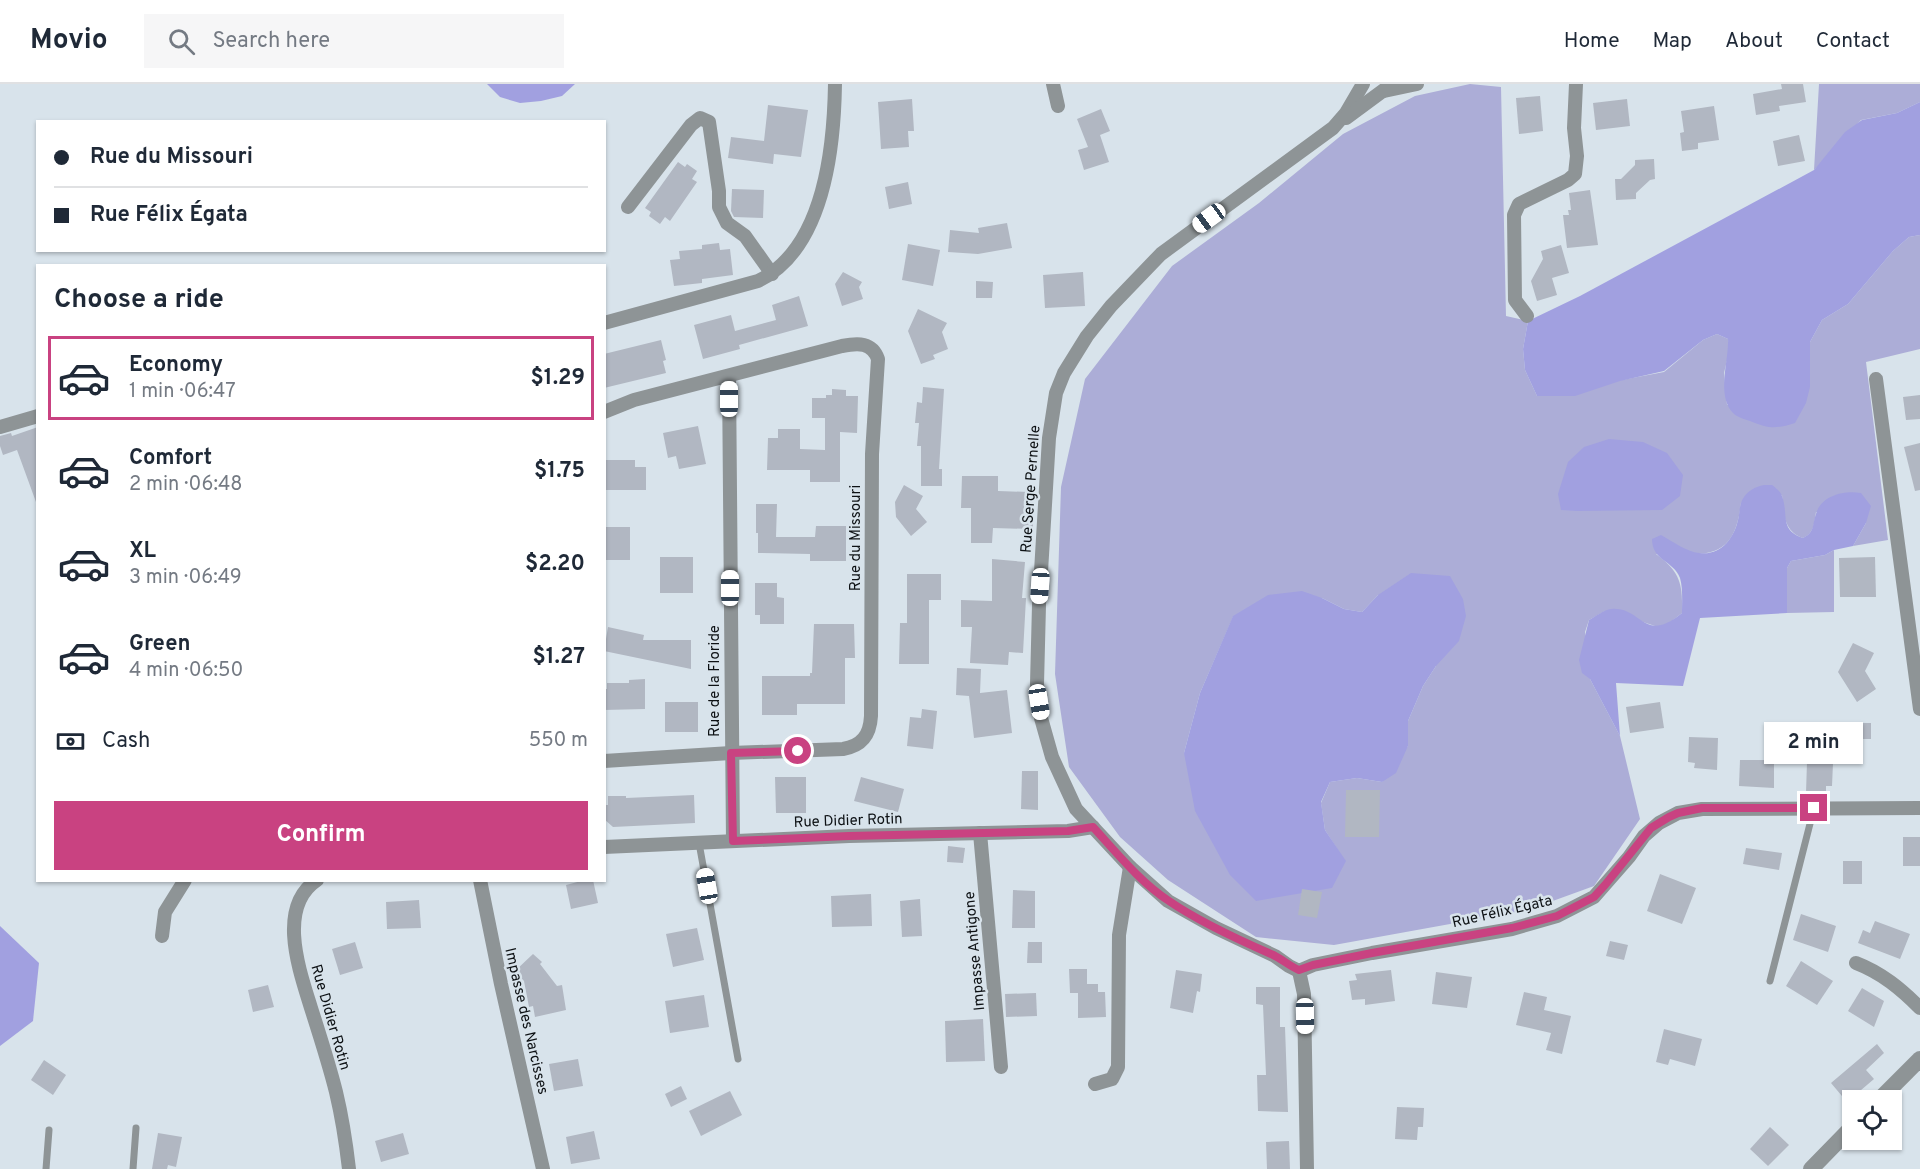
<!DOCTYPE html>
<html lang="en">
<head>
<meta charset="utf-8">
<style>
  body { margin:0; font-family:Overpass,sans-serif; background:#f6f6f7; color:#1f2937; height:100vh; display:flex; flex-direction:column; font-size:22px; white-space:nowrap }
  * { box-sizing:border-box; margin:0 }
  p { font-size:20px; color:#747a83 }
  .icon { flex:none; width:33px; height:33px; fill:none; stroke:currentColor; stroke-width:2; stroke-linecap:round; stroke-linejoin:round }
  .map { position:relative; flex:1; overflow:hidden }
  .panel { position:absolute; left:36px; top:180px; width:570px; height:618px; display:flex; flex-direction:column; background:#fff; border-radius:0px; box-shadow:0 2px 4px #0004 }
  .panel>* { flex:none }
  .top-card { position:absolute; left:36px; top:36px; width:570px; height:132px; border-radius:0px; box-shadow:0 2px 4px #0004; display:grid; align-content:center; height:132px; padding:0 18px; background:#fff }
  .controls { position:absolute; left:1842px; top:1006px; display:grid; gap:12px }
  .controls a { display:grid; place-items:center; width:60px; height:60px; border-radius:0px; background:#fff; box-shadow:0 2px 4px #0004; font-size:30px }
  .end { position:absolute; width:27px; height:27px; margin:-14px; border:8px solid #c94281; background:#fff; box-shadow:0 0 0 3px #fff }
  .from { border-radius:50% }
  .bubble { position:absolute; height:42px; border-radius:0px; background:#fff; box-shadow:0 2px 4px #0004; font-size:20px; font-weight:700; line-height:42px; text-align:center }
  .car { position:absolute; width:18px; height:36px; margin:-18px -9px; border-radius:8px; box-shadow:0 0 4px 2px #0007; background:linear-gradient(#fff 24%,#345 0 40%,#fff 0 76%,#345 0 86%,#fff 0) }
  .top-card b { display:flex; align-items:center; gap:21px; height:57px; font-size:22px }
  .top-card b+b { border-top:2px solid #e0e1e3 }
  .top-card i { width:15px; height:15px; background:#1f2937 }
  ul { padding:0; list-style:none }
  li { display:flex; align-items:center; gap:18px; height:84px; margin:0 12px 9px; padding:0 6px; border:3px solid transparent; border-radius:0px }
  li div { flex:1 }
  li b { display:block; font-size:22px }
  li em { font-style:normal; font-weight:700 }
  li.selected { border-color:#c94281 }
  li>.icon { width:54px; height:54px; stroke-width:1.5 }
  h2 { padding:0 18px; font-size:27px; line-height:72px }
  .pay { display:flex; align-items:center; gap:15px; height:66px; padding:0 18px; font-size:22px }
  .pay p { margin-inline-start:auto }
  .action { display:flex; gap:12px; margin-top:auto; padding:12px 18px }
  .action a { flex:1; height:69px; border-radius:0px; background:#c94281; color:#fff; font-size:24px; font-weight:700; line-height:69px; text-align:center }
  header { display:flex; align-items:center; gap:36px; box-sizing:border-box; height:84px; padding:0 30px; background:#fff; border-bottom:2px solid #e0e1e3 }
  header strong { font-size:28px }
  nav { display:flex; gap:33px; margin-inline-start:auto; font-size:21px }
  .search { width:420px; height:54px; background:#f6f6f7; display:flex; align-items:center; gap:15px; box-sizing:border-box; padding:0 21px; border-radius:0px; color:#747a83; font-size:22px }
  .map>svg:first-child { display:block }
</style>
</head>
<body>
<header>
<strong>Movio</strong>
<div class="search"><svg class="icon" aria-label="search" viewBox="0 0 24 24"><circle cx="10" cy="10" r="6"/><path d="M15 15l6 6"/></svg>Search here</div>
<nav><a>Home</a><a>Map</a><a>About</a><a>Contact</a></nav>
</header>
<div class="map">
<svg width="1920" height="1085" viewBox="0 0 1920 1085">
  <rect width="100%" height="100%" fill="#d8e3eb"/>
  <g fill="#acadd7" fill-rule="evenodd">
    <path d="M1470,0L1501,3L1506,232L1528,237L1523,265L1525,286L1537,312L1664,288L1703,256L1717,250L1728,255L1729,268L1724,289L1727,321L1810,303V258L1822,236L1848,220L1893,167L1909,153L1920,151V265L1866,278L1888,456L1853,462L1866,439L1816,428C1814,440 1814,449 1803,454C1783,447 1784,429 1782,411L1741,419C1734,480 1704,469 1656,470C1680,488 1683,499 1682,529L1668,540L1658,543L1643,538L1632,532L1605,527L1589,536L1585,548L1590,595L1620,652L1640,735L1594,802L1528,826L1334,861L1256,853L1168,796L1120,753L1069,683L1055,590L1061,403L1085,295L1172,182L1259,119L1343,50L1415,12ZM1378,511L1436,582L1423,602L1408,637V662L1382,698L1357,694L1330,698L1321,719L1325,746L1345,777L1184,669L1200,609L1233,533L1322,514L1344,525L1362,528Z"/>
    <path d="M1819,0H1920V18L1897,29L1861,36L1814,86Z"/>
    <path d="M1834,466V528L1787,529V484L1791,477L1825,471Z"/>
  </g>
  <g fill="#a1a0e0">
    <path d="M487,0H575L562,12L541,17L520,19L500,13Z"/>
    <path d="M1920,18V151L1909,153L1893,167L1848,220L1822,236L1810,258V303L1806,319L1795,339C1776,345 1769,345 1750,337C1744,335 1737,333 1733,329C1716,311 1729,277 1728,255L1717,250L1703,256L1664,287L1620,297L1575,312H1537L1525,286L1523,265L1528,237L1580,212L1814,86L1845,48L1862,36L1897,29Z"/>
    <path d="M1609,355L1643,358L1667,369L1683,391L1680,412L1662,426L1577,427L1561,426L1558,410L1568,378L1584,363Z"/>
    <path d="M1764,401H1772C1776,404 1781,408 1782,412C1789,431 1779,446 1803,454C1815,448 1812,441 1816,430C1821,411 1845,406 1861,409L1871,422L1866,439L1853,462L1834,466L1825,471L1791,477L1787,484V529L1700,534L1683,602L1616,599L1620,652L1590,595L1582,589L1579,576L1589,536C1596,532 1604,526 1611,525C1642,522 1643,561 1682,529C1682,519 1683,504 1680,494C1673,476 1652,477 1652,455L1661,451C1672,457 1687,468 1699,469C1721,472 1734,454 1738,436C1740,428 1739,420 1744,413C1749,406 1755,403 1764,401Z"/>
    <path d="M1411,489L1450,492L1463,515L1466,532L1459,557L1436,582L1423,602L1408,637V662L1396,689L1382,698L1357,694L1330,698L1321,718L1325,746L1346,777L1332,804L1256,817L1230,791L1195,727L1184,669L1200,609L1233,532L1268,511L1302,507L1322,514L1344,525L1362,528L1378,511Z"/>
    <path d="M0,842L39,879L33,937L0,962Z"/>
  </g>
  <g fill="#b1b7c2">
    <path d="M1781,0H1803L1806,18L1779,22L1780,27L1756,31L1753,10L1782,5Z"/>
    <path d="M1540,12L1543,47L1519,50L1516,14Z"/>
    <path d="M912,15L914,47H908L909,63L881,65L878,18Z"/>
    <path d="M1627,15L1630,42L1596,46L1593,19Z"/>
    <path d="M768,21L808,26L801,73L774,70L773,80L728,74L731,53L764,57Z"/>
    <path d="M1714,22L1719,56L1698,59V65L1682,67L1680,49L1684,48L1681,27Z"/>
    <path d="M1101,25L1110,47L1100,51L1109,78L1084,86L1078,66L1088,63L1077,35Z"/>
    <path d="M1799,51L1805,77L1778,82L1773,57Z"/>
    <path d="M1654,75L1655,95L1650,96L1636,109V115L1616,116L1615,95H1621L1635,81V76Z"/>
    <path d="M678,78L685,83L687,80L697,87L692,95L697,98L670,137L665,133L660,140L649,132L651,128L645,124Z"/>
    <path d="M908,98L912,120L889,125L885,103Z"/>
    <path d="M732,105L764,106L763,134L734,133L731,127Z"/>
    <path d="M1590,106L1598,161L1567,164L1563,131H1569L1568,126H1571L1569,109Z"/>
    <path d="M1007,139L1012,164L978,170L948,168L950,146L979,149L978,144Z"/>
    <path d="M719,159L720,166L730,165L733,191L702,195V199L674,202L670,176L680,175L679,167L702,165V161Z"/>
    <path d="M908,160L940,166L933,202L902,196Z"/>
    <path d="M1561,161L1569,189L1552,194L1557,211L1537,217L1531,197L1543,175L1541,167Z"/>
    <path d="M843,188L862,198L859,203L863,215L842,222L835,200Z"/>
    <path d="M1083,188L1085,222L1045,224L1043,191Z"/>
    <path d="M976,197L993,198L992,214H976Z"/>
    <path d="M799,212L808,242L739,261L740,265L703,275L694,241L731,231L735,247L776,236L772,221Z"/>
    <path d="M918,225L947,239L942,248L948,265L933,271L935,275L921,280L908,247Z"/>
    <path d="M661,256L666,276L663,277L666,289L604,304V270Z"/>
    <path d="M923,303L944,305L939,385H942V402H921V362H917L919,339H915L917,318L922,319Z"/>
    <path d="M832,305L846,306V312H858L857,349L840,348V398H810V386H767L768,354H778V345H800V365L825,366V334H812V314H826V311H832Z"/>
    <path d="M1920,311V335L1906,336L1903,313Z"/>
    <path d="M698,342L706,380L679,385L676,372L668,374L663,349Z"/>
    <path d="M38,343V417L36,418L17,366L3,371L0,362V352L11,349L12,352Z"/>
    <path d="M1920,359V406L1915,407L1904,363Z"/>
    <path d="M604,376H635V383H646V406H604Z"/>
    <path d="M962,392H998V407L1030,408V431H1033V445L993,444L992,459H971V424H961Z"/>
    <path d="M904,401L923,412L916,425L927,438L911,452L896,433L895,418Z"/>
    <path d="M756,420H777L776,453H815L816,442H846V477H810V470L758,469V449H756Z"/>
    <rect x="604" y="443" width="26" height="33"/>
    <rect x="660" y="473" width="33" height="36"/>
    <path d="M1875,473L1876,513H1840L1839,474Z"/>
    <path d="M992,475L1025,478L1022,514H1026L1023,569L1009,568L1008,581L970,579L972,543H961V516L992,517Z"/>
    <path d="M907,490H941V516H929V580H899L900,539H907Z"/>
    <path d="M755,499H777V513L784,514V540H760V531H755Z"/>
    <path d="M814,540H854L855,574H845V620H797V631H762V592H810V589H812Z"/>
    <path d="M608,543L644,551L643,556H691V585L604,567Z"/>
    <path d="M1853,559L1874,569L1865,587L1876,605L1857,618L1838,588Z"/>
    <path d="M957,584L981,585L980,609L1007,606L1012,649L974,654L969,612L956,611Z"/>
    <path d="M645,595V625L604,626V605H607V599H629V596Z"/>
    <rect x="665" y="618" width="33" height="30"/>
    <path d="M1660,618L1664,644L1630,649L1626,623Z"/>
    <path d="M922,625L937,627L933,665L907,662L910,633L921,634Z"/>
    <rect x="1850" y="639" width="21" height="16"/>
    <path d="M1689,653L1718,654L1717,686L1694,684L1695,679L1688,678Z"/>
    <path d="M1740,676H1774V704L1739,702Z"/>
    <path d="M1807,678L1833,679L1832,702H1826V710L1806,709Z"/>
    <path d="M1022,687H1038V726L1021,725Z"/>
    <path d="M775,693H806V729H776Z"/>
    <path d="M861,693L904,705L898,728L854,717Z"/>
    <path d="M1346,706H1380L1379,753H1345Z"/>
    <path d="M694,711L695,739L613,743L604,735V721H608V712H626V714Z"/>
    <rect x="1903" y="753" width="17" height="29"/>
    <path d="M948,762L965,764L963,779L947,778Z"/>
    <path d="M1746,764L1782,769L1779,786L1743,780Z"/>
    <rect x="1843" y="777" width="19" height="23"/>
    <path d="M1660,790L1696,804L1682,840L1647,827Z"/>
    <path d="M585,796H593L598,819L571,825L566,801Z"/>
    <path d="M1302,805L1322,808L1317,834L1298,831Z"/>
    <path d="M1013,806L1035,807V844H1012Z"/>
    <path d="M871,810L872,842L832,843L831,812Z"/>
    <path d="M920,815L922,852L902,853L900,817Z"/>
    <path d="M419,816L421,844L387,845L386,818Z"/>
    <path d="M1801,830L1836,842L1828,868L1793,856Z"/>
    <path d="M1875,837L1910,850L1900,875L1858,859L1863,846L1870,849Z"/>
    <path d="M697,844L704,876L673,883L666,850Z"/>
    <path d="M1610,857L1628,861L1624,876L1606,872Z"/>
    <path d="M355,858L363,884L340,891L332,865Z"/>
    <path d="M1028,858H1042V879H1027Z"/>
    <path d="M533,870L542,878L540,880L557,902L562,901L566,926L535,933L533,922L529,923L524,897L515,887Z"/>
    <path d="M1801,877L1833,897L1817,921L1786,902Z"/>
    <path d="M1069,885H1087V900H1098V908H1105L1106,933L1078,934V909H1070Z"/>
    <path d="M1176,886L1202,890L1200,908L1197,907L1193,929L1170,924Z"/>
    <path d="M1391,886L1395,917L1365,921V915L1352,916L1349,897L1357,896L1355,890Z"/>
    <path d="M1436,888L1472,893L1467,924L1432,920Z"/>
    <path d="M268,901L274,923L253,928L248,906Z"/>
    <path d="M1256,903H1280V943H1285L1288,1028L1258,1027L1257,991H1266L1263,921L1256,920Z"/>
    <path d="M1862,904L1884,917L1874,943L1848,927Z"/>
    <path d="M1524,908L1547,913L1544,926L1571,932L1562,970L1546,966L1551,949L1516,941Z"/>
    <path d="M1036,909L1037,932L1006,933L1005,910Z"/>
    <path d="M704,911L709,943L670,949L665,917Z"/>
    <path d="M983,935L985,977L946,978L945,937Z"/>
    <path d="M1664,945L1702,955L1695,982L1670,975L1668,981L1656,978Z"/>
    <path d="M1877,960L1884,969L1866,986L1874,995L1847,1018L1831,999Z"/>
    <path d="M578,975L583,1002L554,1007L549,980Z"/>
    <path d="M44,976L66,991L53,1011L31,996Z"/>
    <path d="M681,1002L687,1015L671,1023L665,1010Z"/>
    <path d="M730,1007L742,1031L701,1052L689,1027Z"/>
    <path d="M1397,1023L1424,1024L1423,1043H1418L1417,1056L1395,1055Z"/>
    <path d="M1770,1043L1789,1061L1768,1082L1750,1065Z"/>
    <path d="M594,1047L600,1075L571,1080L566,1053Z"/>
    <path d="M158,1049L182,1053L176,1083L168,1081L167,1085H152Z"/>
    <path d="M403,1049L409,1070L381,1078L375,1057Z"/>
    <path d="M1289,1057L1290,1085H1267L1266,1058Z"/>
  </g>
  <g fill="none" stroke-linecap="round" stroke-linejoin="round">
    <g stroke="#8e9496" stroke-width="7">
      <path d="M699,759L738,975"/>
      <path d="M1770,897L1814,724"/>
      <path d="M46,1085L49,1046"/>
      <path d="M133,1085L136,1044"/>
    </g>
    <g stroke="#8e9496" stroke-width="14">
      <path d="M1053,0L1058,22"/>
      <path d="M1363,0L1346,29L1333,44L1161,170L1111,222L1087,252L1064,289L1056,309L1049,354L1039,521L1037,600L1041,634L1052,673L1076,725L1130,783L1168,817L1216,844L1275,872L1289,882L1299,887L1313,881L1372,869L1512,845L1557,832L1594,813L1629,773L1644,752L1659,739L1678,729L1702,725L1920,724"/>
      <path d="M1384,7L1417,0"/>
      <path d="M1346,34L1392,0"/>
      <path d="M628,123L691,41L700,34L709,38L719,107V123L727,139L745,152L772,190"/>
      <path d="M1527,232L1515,216L1514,131L1519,120L1568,96L1575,90L1577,72L1574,44L1576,0"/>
      <path d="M604,239L758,197C824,165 834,65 835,0"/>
      <path d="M729,292L733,757"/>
      <path d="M1876,295L1920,625"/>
      <path d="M604,328L634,316L842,262C858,259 872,258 878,275L872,370L871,632C870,651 862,662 843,665L731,669L604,677"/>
      <path d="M0,343L38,332"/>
      <path d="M980,749L1001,983"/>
      <path d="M604,763L849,752L1068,747L1093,743"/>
      <path d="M317,796C276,823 300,888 311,924C320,952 329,980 336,1008C342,1033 346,1059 349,1085"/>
      <path d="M480,796L501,900L543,1085"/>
      <path d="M162,852L165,828L185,796"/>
      <path d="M1856,879C1882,889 1901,905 1920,924"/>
      <path d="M1299,887L1304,910L1307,1085"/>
      <path d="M1095,1000L1112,995L1118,983L1119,851L1130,783"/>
    </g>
    <g stroke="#8e9496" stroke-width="16">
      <path d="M1878,1017L1920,975"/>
      <path d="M1811,1085L1852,1043"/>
    </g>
  </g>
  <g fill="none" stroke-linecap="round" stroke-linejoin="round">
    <path stroke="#c94281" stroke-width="8" d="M798,667L731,669L733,757L849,752L1068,747L1093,743C1116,768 1140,798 1169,817C1198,837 1239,856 1271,870C1281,874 1289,882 1299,886L1313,881L1372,869L1512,844L1557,832L1594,813L1605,801L1651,744L1669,733L1678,729L1702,724H1814"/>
  </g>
  <g text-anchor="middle" stroke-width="5" stroke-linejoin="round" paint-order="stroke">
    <g font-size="15" fill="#0d1114" stroke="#d8e3eb">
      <text transform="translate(1030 405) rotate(-86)" y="5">Rue Serge Pernelle</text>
      <text transform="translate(855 454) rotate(-90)" y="5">Rue du Missouri</text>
      <text transform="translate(714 597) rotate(-90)" y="5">Rue de la Floride</text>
      <text transform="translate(848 736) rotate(-2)" y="5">Rue Didier Rotin</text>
      <text transform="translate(1502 827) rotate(-13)" y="5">Rue Félix Égata</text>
      <text transform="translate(974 867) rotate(-95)" y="5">Impasse Antigone</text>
      <text transform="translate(331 933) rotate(74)" y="5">Rue Didier Rotin</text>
      <text transform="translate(527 937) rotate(77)" y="5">Impasse des Narcisses</text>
    </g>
  </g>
</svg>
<div class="controls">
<a><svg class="icon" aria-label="locate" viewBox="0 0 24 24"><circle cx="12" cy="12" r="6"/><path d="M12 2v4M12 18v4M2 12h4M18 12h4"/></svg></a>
</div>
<i class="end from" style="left:798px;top:667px"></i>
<i class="end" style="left:1814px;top:724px"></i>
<div class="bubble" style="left:1764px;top:638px;width:99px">2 min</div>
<i class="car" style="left:1209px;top:134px;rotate:234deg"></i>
<i class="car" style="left:729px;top:315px;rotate:0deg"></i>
<i class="car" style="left:1040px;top:502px;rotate:184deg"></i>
<i class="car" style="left:730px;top:504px;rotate:0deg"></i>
<i class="car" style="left:1039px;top:618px;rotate:171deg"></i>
<i class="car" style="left:707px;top:802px;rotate:350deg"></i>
<i class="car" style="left:1305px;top:932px;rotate:179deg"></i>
<div class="top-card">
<b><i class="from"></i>Rue du Missouri</b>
<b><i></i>Rue Félix Égata</b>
</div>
<section class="panel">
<h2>Choose a ride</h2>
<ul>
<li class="selected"><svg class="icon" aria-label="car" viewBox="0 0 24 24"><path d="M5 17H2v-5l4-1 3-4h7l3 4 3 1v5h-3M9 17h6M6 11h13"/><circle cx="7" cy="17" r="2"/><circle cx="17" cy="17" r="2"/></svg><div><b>Economy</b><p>1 min · 06:47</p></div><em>$1.29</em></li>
<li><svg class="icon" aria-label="car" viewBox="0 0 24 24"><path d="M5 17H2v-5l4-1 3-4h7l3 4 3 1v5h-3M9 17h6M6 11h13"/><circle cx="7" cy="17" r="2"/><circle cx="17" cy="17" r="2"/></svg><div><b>Comfort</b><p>2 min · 06:48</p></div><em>$1.75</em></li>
<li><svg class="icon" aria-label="car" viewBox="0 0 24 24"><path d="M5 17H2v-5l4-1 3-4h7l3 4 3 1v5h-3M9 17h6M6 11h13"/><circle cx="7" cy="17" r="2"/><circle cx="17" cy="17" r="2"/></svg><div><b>XL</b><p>3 min · 06:49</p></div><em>$2.20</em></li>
<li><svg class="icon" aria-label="car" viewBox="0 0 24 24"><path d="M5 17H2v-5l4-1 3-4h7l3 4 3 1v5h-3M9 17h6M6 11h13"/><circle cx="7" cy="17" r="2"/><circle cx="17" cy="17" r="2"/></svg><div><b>Green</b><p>4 min · 06:50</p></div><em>$1.27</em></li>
</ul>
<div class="pay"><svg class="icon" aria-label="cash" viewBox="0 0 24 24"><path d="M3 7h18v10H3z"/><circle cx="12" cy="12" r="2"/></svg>Cash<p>550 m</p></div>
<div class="action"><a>Confirm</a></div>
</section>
</div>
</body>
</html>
